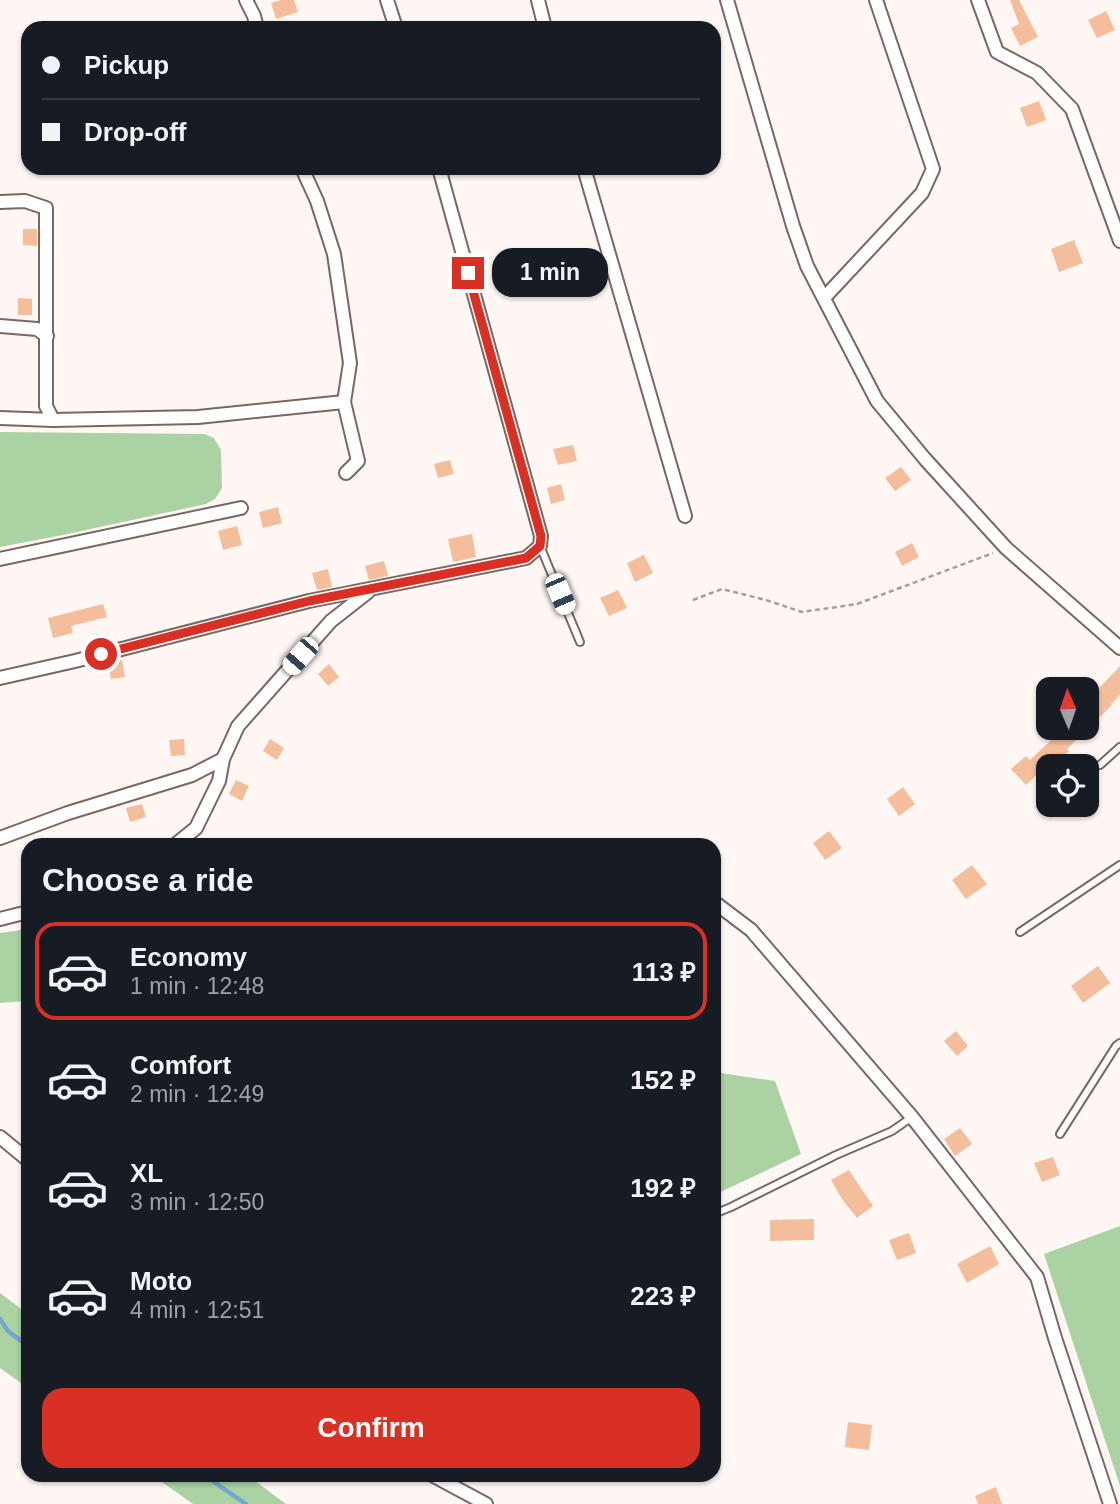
<!DOCTYPE html>
<html lang="en">
<head>
<meta charset="utf-8">
<style>
  body { margin:0; font-family:Helvetica,sans-serif; background:#242831; color:#f1f3f6; height:100vh; display:flex; flex-direction:column; font-size:26px; white-space:nowrap }
  * { box-sizing:border-box; margin:0 }
  p { font-size:23px; color:#9ea1a6 }
  .icon { flex:none; width:38px; height:38px; fill:none; stroke:currentColor; stroke-width:2; stroke-linecap:round; stroke-linejoin:round }
  .map { position:relative; flex:1; overflow:hidden }
  .drawer { position:absolute; left:21px; top:838px; width:700px; height:644px; display:flex; flex-direction:column; background:#171b24; border-radius:21px; box-shadow:0 2px 5px #0004 }
  .drawer>* { flex:none }
  .banner { position:absolute; left:21px; top:21px; width:700px; height:154px; border-radius:21px; box-shadow:0 2px 5px #0004; display:grid; align-content:center; height:154px; padding:0 21px; background:#171b24 }
  .needle { width:46px; rotate:358deg }
  .buttons { position:absolute; left:1036px; top:677px; display:grid; gap:14px }
  .buttons a { display:grid; place-items:center; width:63px; height:63px; border-radius:14px; background:#171b24; box-shadow:0 2px 5px #0004; font-size:35px }
  .end { position:absolute; width:32px; height:32px; margin:-16px; border:9px solid #d93025; background:#fff; box-shadow:0 0 0 4px #fff }
  .from { border-radius:50% }
  .bubble { position:absolute; height:49px; border-radius:21px; background:#171b24; box-shadow:0 2px 5px #0004; font-size:23px; font-weight:700; line-height:49px; text-align:center }
  .car { position:absolute; width:21px; height:42px; margin:-21px -10px; border-radius:9px; box-shadow:0 0 5px 2px #0007; background:linear-gradient(#fff 24%,#345 0 40%,#fff 0 76%,#345 0 86%,#fff 0) }
  .banner b { display:flex; align-items:center; gap:24px; height:66px; font-size:26px }
  .banner b+b { border-top:2px solid #363941 }
  .banner i { width:18px; height:18px; background:#f1f3f6 }
  ul { padding:0; list-style:none }
  li { display:flex; align-items:center; gap:21px; height:98px; margin:0 14px 10px; padding:0 7px; border:4px solid transparent; border-radius:21px }
  li div { flex:1 }
  li b { display:block; font-size:26px }
  li em { font-style:normal; font-weight:700 }
  li.active { border-color:#d93025 }
  li>.icon { width:63px; height:63px; stroke-width:1.5 }
  h2 { padding:0 21px; font-size:32px; line-height:84px }
  .button { display:flex; gap:14px; margin-top:auto; padding:14px 21px }
  .button a { flex:1; height:80px; border-radius:21px; background:#d93025; color:#fff; font-size:28px; font-weight:700; line-height:80px; text-align:center }
  .map>svg:first-child { display:block }
</style>
</head>
<body>
<div class="map">
<svg width="1120" height="1504" viewBox="0 0 1120 1504">
  <rect width="100%" height="100%" fill="#fff7f3"/>
  <g fill="#abd2a2">
    <path d="M0,432L205,434L214,438L221,450L222,488L215,499L206,504L63,535L0,547Z"/>
    <path d="M28,929V1001L0,1003V933Z"/>
    <path d="M714,1072L775,1081L801,1154L714,1195Z"/>
    <path d="M1120,1226V1486L1044,1254Z"/>
    <path d="M0,1293L28,1314V1388L0,1368Z"/>
    <path d="M152,1475H247L286,1504H193Z"/>
  </g>
  <g fill="none" stroke-linecap="round" stroke-linejoin="round">
    <g stroke="#73a7cc" stroke-width="4.5">
      <path d="M0,1319L8,1331L28,1346"/>
      <path d="M204,1475L246,1504"/>
    </g>
  </g>
  <g fill="#f4be9c">
    <path d="M281,0H294L298,12L276,19L271,3Z"/>
    <path d="M1010,0H1019L1038,37L1020,46L1011,28L1019,24Z"/>
    <path d="M1106,11L1115,30L1097,38L1088,20Z"/>
    <path d="M1039,101L1046,120L1027,127L1020,108Z"/>
    <path d="M23,229H37V246L23,245Z"/>
    <path d="M1074,240L1083,263L1059,272L1051,249Z"/>
    <path d="M18,298L32,299V315H18Z"/>
    <path d="M573,445L577,461L558,465L553,449Z"/>
    <path d="M450,460L454,474L438,478L434,464Z"/>
    <path d="M901,467L911,480L895,491L885,478Z"/>
    <path d="M561,484L565,500L551,504L547,488Z"/>
    <path d="M278,507L282,523L263,528L259,512Z"/>
    <path d="M237,526L242,545L223,550L218,531Z"/>
    <path d="M472,534L476,557L453,562L448,539Z"/>
    <path d="M912,543L919,557L902,566L895,552Z"/>
    <path d="M644,555L653,573L635,582L627,563Z"/>
    <path d="M384,561L388,576L369,580L365,566Z"/>
    <path d="M328,569L332,587L317,590L312,573Z"/>
    <path d="M618,590L627,608L609,616L600,598Z"/>
    <path d="M103,604L107,617L71,626L73,633L53,638L48,618Z"/>
    <path d="M122,660L125,677L111,679L108,662Z"/>
    <path d="M329,664L339,677L328,686L318,674Z"/>
    <path d="M1120,666V695L1111,704L1112,705L1067,749L1069,751L1055,765L1051,761L1026,785L1011,769L1026,756L1030,760L1064,728H1087V701Z"/>
    <path d="M184,739L185,755L171,756L169,740Z"/>
    <path d="M270,739L284,748L277,760L263,751Z"/>
    <path d="M236,780L249,786L242,801L229,794Z"/>
    <path d="M903,787L915,804L899,816L887,799Z"/>
    <path d="M142,804L146,817L130,822L126,808Z"/>
    <path d="M829,831L842,848L825,860L813,843Z"/>
    <path d="M972,865L987,884L966,899L952,880Z"/>
    <path d="M1098,966L1110,983L1083,1003L1071,986Z"/>
    <path d="M956,1031L968,1046L957,1056L944,1041Z"/>
    <path d="M960,1128L972,1144L955,1156L944,1139Z"/>
    <path d="M1053,1157L1060,1175L1042,1182L1034,1163Z"/>
    <path d="M849,1170L873,1206L857,1218L842,1199L831,1180Z"/>
    <path d="M814,1219V1240L770,1241V1220Z"/>
    <path d="M909,1233L916,1253L897,1260L889,1240Z"/>
    <path d="M990,1246L999,1264L967,1283L957,1264Z"/>
    <path d="M848,1422L872,1425L869,1450L845,1447Z"/>
    <path d="M996,1487L1002,1504H978L975,1496Z"/>
  </g>
  <g fill="none" stroke-linecap="round" stroke-linejoin="round">
    <g stroke="#796861" stroke-width="10">
      <g id="service">
        <path d="M540,546L580,642"/>
        <path d="M1100,765L1120,747"/>
        <path d="M1020,932L1120,865"/>
        <path d="M1060,1134L1116,1046L1120,1043"/>
        <path d="M714,1214L731,1207L836,1155L892,1131L912,1117"/>
      </g>
    </g>
    <g stroke="#796861" stroke-width="16">
      <g id="minor">
        <path d="M246,0L254,16L257,28"/>
        <path d="M387,0L396,28"/>
        <path d="M538,0L545,28"/>
        <path d="M727,0L793,226L807,266L877,401L925,459L1006,548L1120,648"/>
        <path d="M978,0L997,52L1037,73L1072,109L1120,241"/>
        <path d="M302,168L317,201L334,254L350,363L344,402L358,461L346,473"/>
        <path d="M584,168L685,516"/>
        <path d="M0,202L25,201L46,208V406L53,420"/>
        <path d="M824,298L922,193L933,169L876,0"/>
        <path d="M0,326L37,329L47,336"/>
        <path d="M0,418L53,420L198,417L344,402"/>
        <path d="M0,559L241,508"/>
        <path d="M0,678L75,661L309,601L526,558L540,546L541,536L439,168"/>
        <path d="M0,838L68,813L192,775L223,759"/>
        <path d="M175,845L196,828L219,781L223,759L238,726L331,621L368,592"/>
        <path d="M714,902L751,930L912,1117L1037,1277L1055,1338L1110,1504"/>
        <path d="M0,919L28,912"/>
        <path d="M0,1137L28,1160"/>
        <path d="M432,1475L486,1504"/>
      </g>
    </g>
    <path stroke="#a69e9b" stroke-width="2.5" stroke-dasharray="5 3.5" stroke-linecap="butt" d="M693,600L722,589L766,600L802,612L857,604L993,553"/>
    <use href="#service" stroke="#fff" stroke-width="6"/>
    <use href="#minor" stroke="#fff" stroke-width="12"/>
  </g>
  <g fill="none" stroke-linecap="round" stroke-linejoin="round">
    <path stroke="#d93025" stroke-width="9" d="M101,654L309,601L526,558L540,546L541,536L468,273"/>
  </g>
</svg>
<div class="buttons">
<a><svg class="needle" viewBox="-14 -14 28 28"><path d="M0-13l5 13h-10z" fill="#e53935"/><path d="M0 13l5-13h-10z" fill="#9ea1a6"/></svg></a>
<a><svg class="icon" aria-label="locate" viewBox="0 0 24 24"><circle cx="12" cy="12" r="6"/><path d="M12 2v4M12 18v4M2 12h4M18 12h4"/></svg></a>
</div>
<i class="end from" style="left:101px;top:654px"></i>
<i class="end" style="left:468px;top:273px"></i>
<div class="bubble" style="left:492px;top:248px;width:116px">1 min</div>
<i class="car" style="left:560px;top:594px;rotate:157deg"></i>
<i class="car" style="left:300px;top:656px;rotate:221deg"></i>
<div class="banner">
<b><i class="from"></i>Pickup</b>
<b><i></i>Drop-off</b>
</div>
<section class="drawer">
<h2>Choose a ride</h2>
<ul>
<li class="active"><svg class="icon" aria-label="car" viewBox="0 0 24 24"><path d="M5 17H2v-5l4-1 3-4h7l3 4 3 1v5h-3M9 17h6M6 11h13"/><circle cx="7" cy="17" r="2"/><circle cx="17" cy="17" r="2"/></svg><div><b>Economy</b><p>1 min · 12:48</p></div><em>113 ₽</em></li>
<li><svg class="icon" aria-label="car" viewBox="0 0 24 24"><path d="M5 17H2v-5l4-1 3-4h7l3 4 3 1v5h-3M9 17h6M6 11h13"/><circle cx="7" cy="17" r="2"/><circle cx="17" cy="17" r="2"/></svg><div><b>Comfort</b><p>2 min · 12:49</p></div><em>152 ₽</em></li>
<li><svg class="icon" aria-label="car" viewBox="0 0 24 24"><path d="M5 17H2v-5l4-1 3-4h7l3 4 3 1v5h-3M9 17h6M6 11h13"/><circle cx="7" cy="17" r="2"/><circle cx="17" cy="17" r="2"/></svg><div><b>XL</b><p>3 min · 12:50</p></div><em>192 ₽</em></li>
<li><svg class="icon" aria-label="car" viewBox="0 0 24 24"><path d="M5 17H2v-5l4-1 3-4h7l3 4 3 1v5h-3M9 17h6M6 11h13"/><circle cx="7" cy="17" r="2"/><circle cx="17" cy="17" r="2"/></svg><div><b>Moto</b><p>4 min · 12:51</p></div><em>223 ₽</em></li>
</ul>
<div class="button"><a>Confirm</a></div>
</section>
</div>
</body>
</html>
